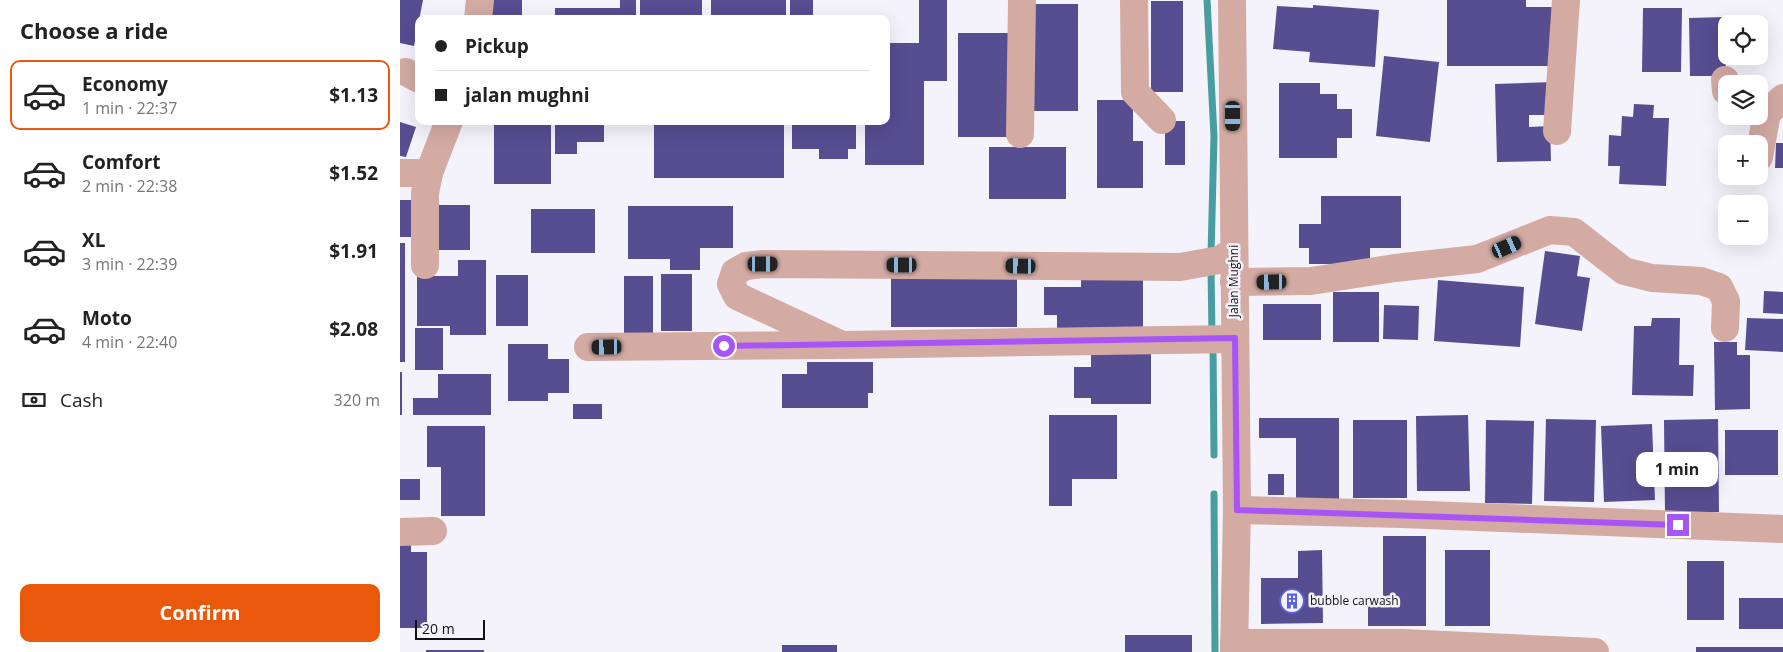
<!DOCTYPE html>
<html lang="en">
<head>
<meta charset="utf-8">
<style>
  body { margin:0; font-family:"Open Sans",sans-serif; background:#f6f6f6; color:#222; height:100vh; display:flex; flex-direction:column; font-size:19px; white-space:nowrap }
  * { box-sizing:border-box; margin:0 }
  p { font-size:16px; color:#767676 }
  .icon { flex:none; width:28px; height:28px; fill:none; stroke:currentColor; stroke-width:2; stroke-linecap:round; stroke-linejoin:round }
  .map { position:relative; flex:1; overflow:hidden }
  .sheet { display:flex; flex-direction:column; background:#fff; width:400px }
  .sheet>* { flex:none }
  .banner { position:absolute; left:15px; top:15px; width:475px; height:110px; border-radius:10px; box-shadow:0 5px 20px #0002; display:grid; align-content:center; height:110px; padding:0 20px; background:#fff }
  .tools { position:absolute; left:1318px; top:15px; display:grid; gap:10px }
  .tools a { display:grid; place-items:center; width:50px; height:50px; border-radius:10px; background:#fff; box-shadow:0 5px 20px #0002; font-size:25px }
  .scale { position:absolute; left:15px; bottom:12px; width:70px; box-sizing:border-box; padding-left:5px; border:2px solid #111013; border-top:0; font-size:14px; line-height:18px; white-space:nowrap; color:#111013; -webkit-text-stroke:4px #f4f3fb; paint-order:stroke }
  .end { position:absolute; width:22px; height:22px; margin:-11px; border:6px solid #a855f7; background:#fff; box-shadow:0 0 0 2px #fff }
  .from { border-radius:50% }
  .bubble { position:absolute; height:35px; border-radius:10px; background:#fff; box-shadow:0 5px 20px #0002; font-size:16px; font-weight:700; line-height:35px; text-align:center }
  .car { position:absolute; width:15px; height:30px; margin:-15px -8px; border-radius:6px; box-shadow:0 0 4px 1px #0007; background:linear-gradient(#222 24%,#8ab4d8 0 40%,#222 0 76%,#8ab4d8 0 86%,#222 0) }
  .banner b { display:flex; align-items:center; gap:18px; height:48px; font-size:19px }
  .banner b+b { border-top:1px solid #e0e0e0 }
  .banner i { width:12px; height:12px; background:#222 }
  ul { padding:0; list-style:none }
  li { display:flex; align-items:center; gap:15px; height:70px; margin:0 10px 8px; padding:0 10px; border:2px solid transparent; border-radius:10px }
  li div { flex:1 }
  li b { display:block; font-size:19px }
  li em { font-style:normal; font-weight:700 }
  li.selected { border-color:#ea580c }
  li>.icon { width:45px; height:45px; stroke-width:1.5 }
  h2 { padding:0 20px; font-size:22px; line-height:60px }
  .pay { display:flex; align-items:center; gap:12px; height:55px; padding:0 20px; font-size:19px }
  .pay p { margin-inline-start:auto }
  .action { display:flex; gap:10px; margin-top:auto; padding:10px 20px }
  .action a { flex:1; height:58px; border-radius:10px; background:#ea580c; color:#fff; font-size:20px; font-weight:700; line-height:58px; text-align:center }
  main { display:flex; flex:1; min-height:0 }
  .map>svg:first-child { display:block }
</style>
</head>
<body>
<main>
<section class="sheet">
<h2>Choose a ride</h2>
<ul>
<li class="selected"><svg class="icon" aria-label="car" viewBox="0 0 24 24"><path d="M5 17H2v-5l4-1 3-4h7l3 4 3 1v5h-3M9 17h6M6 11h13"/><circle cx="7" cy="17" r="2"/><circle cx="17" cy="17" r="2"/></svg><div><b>Economy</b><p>1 min · 22:37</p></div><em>$1.13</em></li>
<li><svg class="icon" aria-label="car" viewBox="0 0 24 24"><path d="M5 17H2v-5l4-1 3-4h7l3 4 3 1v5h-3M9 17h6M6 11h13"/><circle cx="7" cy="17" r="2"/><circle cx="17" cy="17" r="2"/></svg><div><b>Comfort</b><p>2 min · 22:38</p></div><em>$1.52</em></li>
<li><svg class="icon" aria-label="car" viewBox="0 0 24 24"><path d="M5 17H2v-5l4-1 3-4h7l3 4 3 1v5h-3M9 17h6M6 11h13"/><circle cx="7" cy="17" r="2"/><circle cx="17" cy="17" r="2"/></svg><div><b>XL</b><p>3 min · 22:39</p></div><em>$1.91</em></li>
<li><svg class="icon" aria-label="car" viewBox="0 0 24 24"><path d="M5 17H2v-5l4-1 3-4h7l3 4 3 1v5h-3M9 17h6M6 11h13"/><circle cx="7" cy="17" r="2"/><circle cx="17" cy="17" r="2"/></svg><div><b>Moto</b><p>4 min · 22:40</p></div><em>$2.08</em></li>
</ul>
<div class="pay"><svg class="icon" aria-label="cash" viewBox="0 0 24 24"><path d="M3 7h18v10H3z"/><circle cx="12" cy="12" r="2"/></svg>Cash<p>320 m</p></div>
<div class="action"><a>Confirm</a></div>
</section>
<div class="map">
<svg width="1383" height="652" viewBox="0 0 1383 652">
  <rect width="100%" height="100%" fill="#f4f3fb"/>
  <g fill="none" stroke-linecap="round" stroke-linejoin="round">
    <g stroke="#489d9f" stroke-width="7">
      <path d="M807,0L814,136L811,255"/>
      <path d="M811,268L812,335"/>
      <path d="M813,346L814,455"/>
      <path d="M814,494L815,652"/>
    </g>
  </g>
  <g fill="#574d91">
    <path d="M0,0H23L14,46L0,43Z"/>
    <path d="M89,0H122V15H149V19H89Z"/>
    <path d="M220,0H236V19H155V8H220Z"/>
    <rect x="240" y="0" width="62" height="19"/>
    <rect x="311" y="0" width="75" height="19"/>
    <rect x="390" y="0" width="23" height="19"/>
    <path d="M519,0H547V81H524V165H465V121H486V43H519Z"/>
    <path d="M1047,0H1126V7H1161V66H1047Z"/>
    <rect x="751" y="1" width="32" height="91"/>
    <rect x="634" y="4" width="44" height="107"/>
    <path d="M913,5L979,10L975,67L909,62L910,52L873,49L877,6L913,8Z"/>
    <path d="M1243,8H1282L1281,72H1242Z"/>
    <path d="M1325,17L1326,76H1290L1289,18Z"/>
    <rect x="558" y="33" width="52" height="104"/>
    <path d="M984,56L1039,62L1030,142L976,136Z"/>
    <path d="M1154,82L1155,115H1129V127L1150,126L1151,161L1097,162L1095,84Z"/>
    <path d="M879,83H920V94H937V109H952V138H937V158H879Z"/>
    <path d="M697,100H733V141H743V188H697Z"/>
    <path d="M1234,104L1254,105L1253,118H1269L1266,186L1219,184L1220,166H1208L1209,135L1221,136L1222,116L1233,117Z"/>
    <path d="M120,121L151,124V184H94V124H120Z"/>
    <path d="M155,121H224V124H204V142H177V154H155Z"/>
    <rect x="254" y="121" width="130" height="57"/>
    <path d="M392,121H456V149H448V159H419V149H392Z"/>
    <rect x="765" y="121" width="20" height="44"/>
    <path d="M0,122L16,127L6,157L0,156Z"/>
    <path d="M1376,143H1383V168H1375Z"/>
    <rect x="589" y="147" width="77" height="52"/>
    <path d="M921,196H1001V248H970V264H909V248H899V224H921Z"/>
    <rect x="0" y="200" width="15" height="37"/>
    <rect x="35" y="205" width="35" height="45"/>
    <path d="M228,206H333V248H300V270H270V259H228Z"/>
    <rect x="131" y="209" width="64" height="44"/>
    <rect x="0" y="243" width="5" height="119"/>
    <path d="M1145,251L1180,256L1177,276L1190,278L1182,331L1135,324Z"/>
    <path d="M58,260H86V335H50V326H17V276H58Z"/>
    <rect x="261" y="274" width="31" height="57"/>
    <rect x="96" y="275" width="32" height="51"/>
    <rect x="491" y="275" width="126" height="52"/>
    <rect x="224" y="276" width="29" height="57"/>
    <path d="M681,276H743V329H657V315H644V287H681Z"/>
    <path d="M1038,280L1124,287L1120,347L1034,341Z"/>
    <path d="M1364,291L1383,292V314L1363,313Z"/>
    <rect x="933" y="292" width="46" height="50"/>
    <rect x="863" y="304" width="58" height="36"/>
    <path d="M984,305L1019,306L1018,340L983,339Z"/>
    <path d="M1252,318H1280L1279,365H1294L1293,396L1232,395L1234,326H1251Z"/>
    <path d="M1347,318L1383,319V352L1345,350Z"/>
    <rect x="15" y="328" width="28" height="42"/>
    <path d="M1314,342H1337V355H1350V409L1315,410Z"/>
    <path d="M108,344H148V359H169V393H148V401H108Z"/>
    <path d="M691,348H751V404H691V398H674V367H691Z"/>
    <path d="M407,362H473V393H468V408H382V374H407Z"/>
    <rect x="0" y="372" width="2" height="43"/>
    <path d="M38,374H91V415H13V398H38Z"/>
    <rect x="173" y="404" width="29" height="15"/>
    <path d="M649,415H717V479H672V506H649Z"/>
    <path d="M1068,415L1070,491H1017L1016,416Z"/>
    <path d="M859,418H939V501H896V438H859Z"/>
    <path d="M1146,419L1196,420L1194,502L1144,501Z"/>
    <path d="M1318,419L1319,512L1265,513L1264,420Z"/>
    <rect x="953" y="420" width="54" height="78"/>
    <path d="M1086,420L1134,421L1132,504L1085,503Z"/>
    <path d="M1252,424L1255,500L1204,502L1201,426Z"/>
    <path d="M27,426H85V516H41V467H27Z"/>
    <rect x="1325" y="430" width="53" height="45"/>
    <rect x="868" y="474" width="16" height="21"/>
    <rect x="0" y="479" width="20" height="21"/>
    <path d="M983,536H1026V626H968V599H983Z"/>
    <path d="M0,539H11V552H27V628H0Z"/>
    <path d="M922,550L923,623L861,624V578H898V551Z"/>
    <rect x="1045" y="550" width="45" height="76"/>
    <rect x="1287" y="561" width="37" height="59"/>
    <rect x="1339" y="598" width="44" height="31"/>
    <rect x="725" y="635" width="67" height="17"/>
    <rect x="382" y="645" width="55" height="7"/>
    <rect x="1296" y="647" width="87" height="5"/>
    <rect x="26" y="650" width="58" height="2"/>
  </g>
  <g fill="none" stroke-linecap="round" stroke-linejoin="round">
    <g stroke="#d3aba3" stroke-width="28">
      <path d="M734,0L735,92L762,120"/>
      <path d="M832,0L837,510L834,652"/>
      <path d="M78,19L80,0"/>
      <path d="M6,72L19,79"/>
      <path d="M1325,80L1326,91"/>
      <path d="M1157,131L1166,0"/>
      <path d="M620,134L622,0"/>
      <path d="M1359,157L1367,113L1383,98"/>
      <path d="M0,173H29"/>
      <path d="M834,251L819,260L780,267L363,264L346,266L335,272L331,284L337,296L442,345L835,339"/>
      <path d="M25,265V193L29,173L49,121"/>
      <path d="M834,282L911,281L995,268L1077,259L1150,230L1174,232L1224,271L1252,278L1301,281L1319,287L1326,301L1325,328"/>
      <path d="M188,347L435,345"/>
      <path d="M837,510L1002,514L1383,529"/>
      <path d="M0,532L33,531"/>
      <path d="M834,643H1003L1195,652"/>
    </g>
  </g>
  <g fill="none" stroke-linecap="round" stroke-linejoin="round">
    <path stroke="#a855f7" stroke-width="6" d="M324,346L835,338L837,510L1278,525"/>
  </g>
  <defs>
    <g id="building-ring" transform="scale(1.25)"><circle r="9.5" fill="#f4f3fb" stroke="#5763da" stroke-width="1.5"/><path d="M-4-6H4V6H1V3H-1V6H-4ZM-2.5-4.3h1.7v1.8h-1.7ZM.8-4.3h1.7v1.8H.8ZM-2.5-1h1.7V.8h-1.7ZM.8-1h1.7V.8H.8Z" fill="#5763da"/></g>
  </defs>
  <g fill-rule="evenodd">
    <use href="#building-ring" x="892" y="601"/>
  </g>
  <g text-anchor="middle" stroke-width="5" stroke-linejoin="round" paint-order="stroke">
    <g font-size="12" fill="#111013" stroke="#f4f3fb">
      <text transform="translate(834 281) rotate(-90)" y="4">Jalan Mughni</text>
    </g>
    <g font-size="12" fill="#111013" stroke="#f4f3fb" text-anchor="start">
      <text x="910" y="605">bubble carwash</text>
    </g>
  </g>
</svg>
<div class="tools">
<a><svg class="icon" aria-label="locate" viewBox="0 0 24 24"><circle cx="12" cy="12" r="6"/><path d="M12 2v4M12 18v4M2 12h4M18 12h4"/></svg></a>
<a><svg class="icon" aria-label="layers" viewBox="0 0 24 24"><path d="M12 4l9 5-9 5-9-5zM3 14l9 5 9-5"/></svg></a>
<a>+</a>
<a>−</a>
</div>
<div class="scale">20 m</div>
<i class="end from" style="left:324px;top:346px"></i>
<i class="end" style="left:1278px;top:525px"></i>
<div class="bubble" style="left:1236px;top:452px;width:82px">1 min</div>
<i class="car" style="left:833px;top:116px;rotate:180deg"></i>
<i class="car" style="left:1107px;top:247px;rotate:66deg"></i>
<i class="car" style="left:363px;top:264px;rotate:90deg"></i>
<i class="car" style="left:502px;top:265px;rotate:270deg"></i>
<i class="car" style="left:621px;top:266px;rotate:271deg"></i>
<i class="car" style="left:872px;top:282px;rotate:269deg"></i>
<i class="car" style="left:207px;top:347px;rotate:269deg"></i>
<div class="banner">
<b><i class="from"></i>Pickup</b>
<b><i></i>jalan mughni</b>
</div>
</div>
</main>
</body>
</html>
